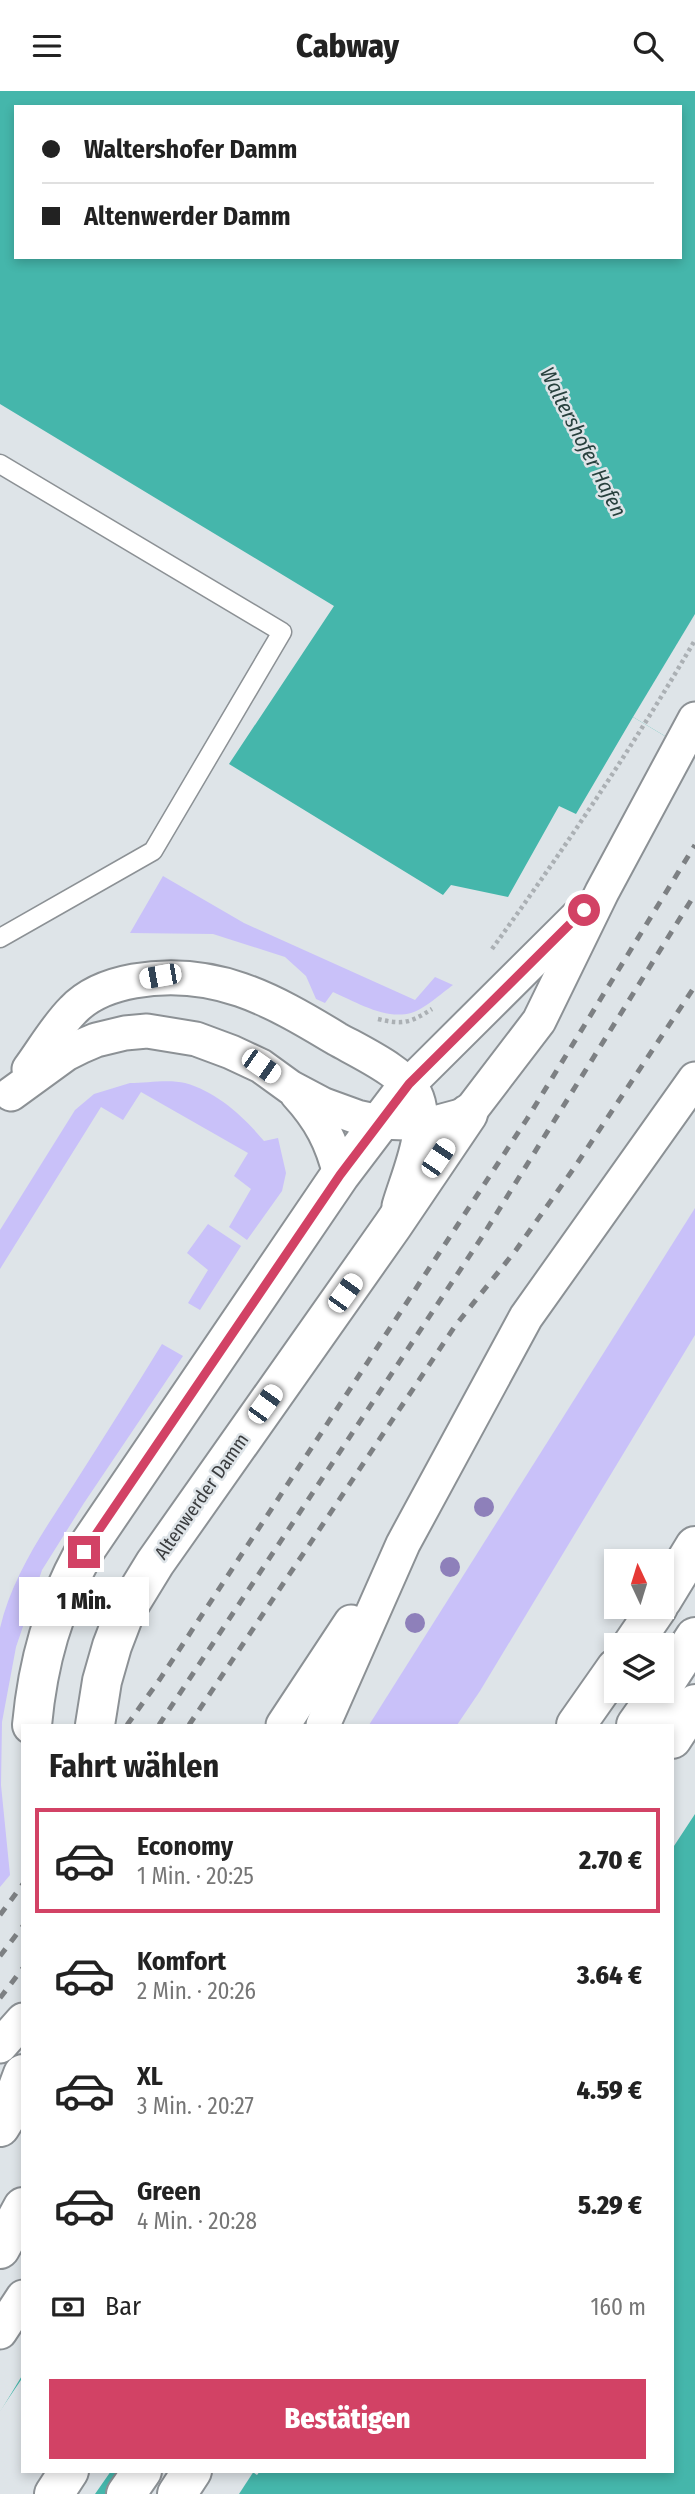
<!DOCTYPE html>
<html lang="de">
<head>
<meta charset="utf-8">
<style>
  body { margin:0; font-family:"Fira Sans Condensed",sans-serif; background:#f2f2f2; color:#222; height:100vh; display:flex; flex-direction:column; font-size:26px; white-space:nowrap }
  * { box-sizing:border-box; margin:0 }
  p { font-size:23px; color:#767676 }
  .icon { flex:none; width:38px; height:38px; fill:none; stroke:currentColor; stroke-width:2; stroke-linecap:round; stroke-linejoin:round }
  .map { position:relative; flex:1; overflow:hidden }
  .side { position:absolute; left:21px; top:1633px; width:653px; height:749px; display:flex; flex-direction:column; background:#fff; border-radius:0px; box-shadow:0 4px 10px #0003 }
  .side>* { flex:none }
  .hud { position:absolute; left:14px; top:14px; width:668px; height:154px; border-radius:0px; box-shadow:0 4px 10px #0003; display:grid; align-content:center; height:154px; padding:0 28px; background:#fff }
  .needle { width:46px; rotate:356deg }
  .buttons { position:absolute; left:604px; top:1458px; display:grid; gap:14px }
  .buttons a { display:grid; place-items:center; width:70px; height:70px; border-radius:0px; background:#fff; box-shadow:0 4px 10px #0003; font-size:35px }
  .end { position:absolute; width:32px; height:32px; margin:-16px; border:9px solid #d24265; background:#fff; box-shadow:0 0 0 4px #fff }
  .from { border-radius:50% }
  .bubble { position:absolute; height:49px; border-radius:0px; background:#fff; box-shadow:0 4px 10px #0003; font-size:23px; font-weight:800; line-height:49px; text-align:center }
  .car { position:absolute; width:21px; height:42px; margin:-21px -10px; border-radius:9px; box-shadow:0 0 5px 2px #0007; background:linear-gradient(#fff 24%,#345 0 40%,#fff 0 76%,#345 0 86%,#fff 0) }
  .hud b { display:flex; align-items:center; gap:24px; height:66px; font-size:26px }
  .hud b+b { border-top:2px solid #e0e0e0 }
  .hud i { width:18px; height:18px; background:#222 }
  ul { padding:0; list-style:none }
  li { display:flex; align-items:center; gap:21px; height:105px; margin:0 14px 10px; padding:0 14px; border:4px solid transparent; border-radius:0px }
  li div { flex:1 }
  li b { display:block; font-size:26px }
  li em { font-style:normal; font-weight:800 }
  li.active { border-color:#d24265 }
  li>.icon { width:63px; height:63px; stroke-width:1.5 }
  h2 { padding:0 28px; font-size:32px; line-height:84px }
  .pay { display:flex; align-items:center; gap:18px; height:77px; padding:0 28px; font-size:26px }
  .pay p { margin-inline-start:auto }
  .action { display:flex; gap:14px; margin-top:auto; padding:14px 28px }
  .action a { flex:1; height:80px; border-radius:0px; background:#d24265; color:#fff; font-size:28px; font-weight:800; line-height:80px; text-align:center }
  header { display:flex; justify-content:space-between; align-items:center; height:91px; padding:0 28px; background:#fff; font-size:32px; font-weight:800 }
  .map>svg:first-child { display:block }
</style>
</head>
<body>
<header><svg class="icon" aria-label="menu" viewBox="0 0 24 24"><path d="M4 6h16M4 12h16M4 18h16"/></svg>Cabway<svg class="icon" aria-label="search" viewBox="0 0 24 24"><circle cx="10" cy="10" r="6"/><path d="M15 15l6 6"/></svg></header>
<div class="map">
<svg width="695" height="2403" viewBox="0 0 695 2403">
  <rect width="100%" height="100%" fill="#dee4e8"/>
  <g fill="#c9c1f9">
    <path d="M163,785L244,832L415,909L435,886L453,894C442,902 423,919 411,922C385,929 356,911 333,901L325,912L316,908L306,885L285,866L213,843L130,842Z"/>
    <path d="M130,992C146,992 169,988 185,992C217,1001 243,1025 264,1050L278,1047L286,1082L282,1100L247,1149L229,1136L251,1098L234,1085L248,1062L141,1001L123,1029L101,1016L0,1178V1139L75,1019L94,1003Z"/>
    <path d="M695,1117V1244L480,1600L457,1634H369Z"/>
    <path d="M208,1133L241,1155L200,1219L188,1212L208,1179L187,1162Z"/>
    <path d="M162,1253L183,1265L84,1412L42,1479L16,1556L2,1631L1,1694L10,1784L0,1796V1537C13,1482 46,1437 76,1390C105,1344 134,1299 162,1253Z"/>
  </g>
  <g fill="#45b6ab" fill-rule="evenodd">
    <path d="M0,0H695V663L633,626L576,723L559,715L508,806L451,794L443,804L229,673L334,515L0,313ZM16,16H681V166H16Z"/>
    <path d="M695,1723V2403H0V2321L23,2283V2380H251L257,2384L260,2380H672V1758Z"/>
  </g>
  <g fill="#dee4e8">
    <path d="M695,523V663L633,626Z"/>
    <path d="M695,1271V1498L667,1542L632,1516H662V1470H616V1505L566,1469Z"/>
    <path d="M23,2286V2380H111L95,2403H0V2320Z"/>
    <path d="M121,2380H254L239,2403H106Z"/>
  </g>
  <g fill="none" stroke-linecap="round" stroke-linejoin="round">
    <g stroke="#8c9195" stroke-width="21">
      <path id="service" d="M0,373L282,541L153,760L0,847"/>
    </g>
    <g stroke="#8c9195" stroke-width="37">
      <g id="minor">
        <path d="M29,978C43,959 56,936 73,919C89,902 112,894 134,890C214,876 271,908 337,948C360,961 408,983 417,1007C429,1040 408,1084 399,1115"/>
        <path d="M409,993L583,820"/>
        <path d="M11,1003L66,963L82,955L96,949L125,942L147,940L196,948L231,961L261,975L290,996L324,1014L357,1026L380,1031L431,1033L468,1023L539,930L602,801L695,628"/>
        <path d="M297,1003C320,1028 332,1051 340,1084"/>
        <path d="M283,1634L351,1531"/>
        <path d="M323,1634L403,1453L526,1226L695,988"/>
        <path d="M0,1955L23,1929"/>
        <path d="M0,2241L23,2206"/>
      </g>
    </g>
    <g stroke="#8c9195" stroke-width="42">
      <g id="tertiary">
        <path d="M32,1634C38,1570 53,1518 84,1461L340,1084L409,993"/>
        <path d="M95,1634L102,1590L112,1555L125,1521L155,1472L393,1134L468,1023"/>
        <path d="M0,2036L8,2023L23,1983"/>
        <path d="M0,2158L23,2116"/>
      </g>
    </g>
    <g stroke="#8c9195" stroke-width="42">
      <g id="motorway">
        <path d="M662,1509L695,1455"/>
        <path d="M632,1554L658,1516"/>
        <path d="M662,1597L695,1546"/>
        <path d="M576,1634L616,1577"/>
        <path d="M636,1634L660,1600"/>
        <path d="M672,1648L695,1613"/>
        <path d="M54,2403L69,2380"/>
        <path d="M126,2403L142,2380"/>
        <path d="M177,2403L192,2380"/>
      </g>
    </g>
    <g stroke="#abb0b4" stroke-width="4.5" stroke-dasharray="3.5 3.5" stroke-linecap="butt">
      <path d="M492,858C564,758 633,656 695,549"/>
      <path d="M378,928C403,934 410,932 432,918"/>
    </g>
    <use href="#service" stroke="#fff" stroke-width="18"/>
    <use href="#minor" stroke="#fff" stroke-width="33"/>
    <use href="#tertiary" stroke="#fff" stroke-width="38"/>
    <use href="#motorway" stroke="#fff" stroke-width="38"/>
    <g stroke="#7d8083" stroke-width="5" stroke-dasharray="9 9" stroke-linecap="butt">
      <path d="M127,1634L160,1588L527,1028L695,754"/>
      <path d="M159,1634L482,1146L695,803"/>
      <path d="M189,1634L455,1235L516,1159L574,1077L695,895"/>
      <path d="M0,1824L23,1793"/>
      <path d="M0,1865L23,1835"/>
      <path d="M0,1907L23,1877"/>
    </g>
  </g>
  <g fill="#8e80ba">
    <circle cx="484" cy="1416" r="10"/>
    <circle cx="450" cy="1476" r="10"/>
    <circle cx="415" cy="1532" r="10"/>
  </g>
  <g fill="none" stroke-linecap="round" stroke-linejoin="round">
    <path stroke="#d24265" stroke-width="9" d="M84,1461L340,1084L409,993L584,819"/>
  </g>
  <g text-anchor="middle" stroke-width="5" stroke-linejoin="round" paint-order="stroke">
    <g font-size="19" fill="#3a3c3e" stroke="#dee4e8">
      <text transform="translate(201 1405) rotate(-55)" y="7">Altenwerder Damm</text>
    </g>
    <g font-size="21" font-style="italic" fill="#28413e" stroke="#dee4e8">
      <text transform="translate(583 351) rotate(63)" y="7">Waltershofer Hafen</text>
    </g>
  </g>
</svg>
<div class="buttons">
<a><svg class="needle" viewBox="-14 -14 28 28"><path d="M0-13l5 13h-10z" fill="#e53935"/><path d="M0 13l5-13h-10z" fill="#767676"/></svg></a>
<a><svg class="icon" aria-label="layers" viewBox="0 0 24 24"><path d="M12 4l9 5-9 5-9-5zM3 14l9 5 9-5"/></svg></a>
</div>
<i class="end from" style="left:584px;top:819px"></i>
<i class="end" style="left:84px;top:1461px"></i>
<div class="bubble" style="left:19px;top:1486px;width:130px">1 Min.</div>
<i class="car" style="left:160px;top:885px;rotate:260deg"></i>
<i class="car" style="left:261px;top:975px;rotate:125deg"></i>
<i class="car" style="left:438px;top:1067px;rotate:34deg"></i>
<i class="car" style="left:345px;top:1202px;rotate:36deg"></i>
<i class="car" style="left:265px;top:1313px;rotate:36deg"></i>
<div class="hud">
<b><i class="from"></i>Waltershofer Damm</b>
<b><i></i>Altenwerder Damm</b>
</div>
<section class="side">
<h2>Fahrt wählen</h2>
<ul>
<li class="active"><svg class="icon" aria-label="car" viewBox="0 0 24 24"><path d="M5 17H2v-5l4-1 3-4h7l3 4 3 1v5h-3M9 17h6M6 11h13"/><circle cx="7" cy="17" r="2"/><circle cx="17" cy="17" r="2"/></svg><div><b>Economy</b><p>1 Min. · 20:25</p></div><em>2.70 €</em></li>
<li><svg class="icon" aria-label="car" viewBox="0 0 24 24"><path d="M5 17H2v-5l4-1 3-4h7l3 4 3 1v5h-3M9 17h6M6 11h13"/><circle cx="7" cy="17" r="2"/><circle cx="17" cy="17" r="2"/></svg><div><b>Komfort</b><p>2 Min. · 20:26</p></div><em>3.64 €</em></li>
<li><svg class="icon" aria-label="car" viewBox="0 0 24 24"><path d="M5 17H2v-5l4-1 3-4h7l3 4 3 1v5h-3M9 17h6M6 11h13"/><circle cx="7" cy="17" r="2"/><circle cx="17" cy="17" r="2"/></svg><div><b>XL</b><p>3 Min. · 20:27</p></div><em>4.59 €</em></li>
<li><svg class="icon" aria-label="car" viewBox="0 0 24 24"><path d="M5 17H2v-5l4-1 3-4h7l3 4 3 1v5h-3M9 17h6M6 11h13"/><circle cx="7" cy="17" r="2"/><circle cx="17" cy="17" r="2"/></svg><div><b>Green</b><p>4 Min. · 20:28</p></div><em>5.29 €</em></li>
</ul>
<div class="pay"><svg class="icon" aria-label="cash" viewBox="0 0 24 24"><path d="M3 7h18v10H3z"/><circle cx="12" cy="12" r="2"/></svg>Bar<p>160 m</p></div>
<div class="action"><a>Bestätigen</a></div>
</section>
</div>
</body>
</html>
